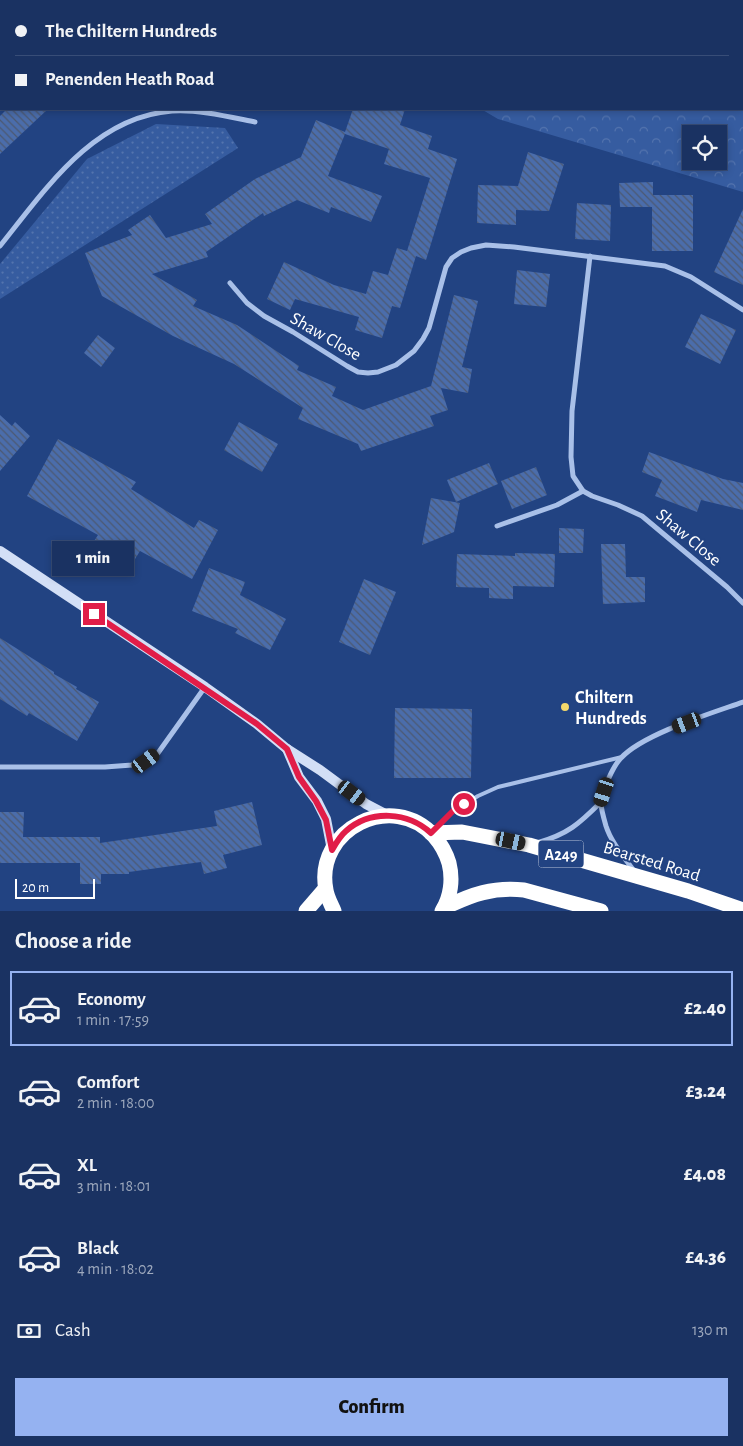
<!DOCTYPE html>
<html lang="en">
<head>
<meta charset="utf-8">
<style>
  body { margin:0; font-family:"Alegreya Sans",sans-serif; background:#233a68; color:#f1f3f6; height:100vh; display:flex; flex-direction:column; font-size:19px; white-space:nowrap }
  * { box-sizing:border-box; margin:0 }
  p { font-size:16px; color:#9faabe }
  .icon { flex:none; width:28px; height:28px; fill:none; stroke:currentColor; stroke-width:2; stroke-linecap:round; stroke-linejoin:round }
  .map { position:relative; height:911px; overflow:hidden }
  .panel { display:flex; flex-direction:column; background:#1a3262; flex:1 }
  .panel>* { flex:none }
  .guide { position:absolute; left:0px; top:0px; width:744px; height:110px; box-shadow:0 2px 8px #0003,0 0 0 1px #384d77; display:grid; align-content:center; height:110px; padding:0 15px; background:#1a3262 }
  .fabs { position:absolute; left:682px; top:125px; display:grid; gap:10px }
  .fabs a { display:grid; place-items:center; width:45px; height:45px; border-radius:0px; background:#1a3262; box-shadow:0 2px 8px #0003,0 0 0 1px #384d77; font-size:25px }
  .scale { position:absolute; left:15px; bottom:12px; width:80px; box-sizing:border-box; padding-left:5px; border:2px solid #fff; border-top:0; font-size:14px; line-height:18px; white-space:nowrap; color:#fff; -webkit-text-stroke:4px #224382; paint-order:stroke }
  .end { position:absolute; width:22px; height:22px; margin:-11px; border:6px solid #e11d48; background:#fff; box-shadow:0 0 0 2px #fff }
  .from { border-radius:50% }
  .bubble { position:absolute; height:35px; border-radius:0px; background:#1a3262; box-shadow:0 2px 8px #0003,0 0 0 1px #384d77; font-size:16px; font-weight:800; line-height:35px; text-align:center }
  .car { position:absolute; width:15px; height:30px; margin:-15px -8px; border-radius:6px; box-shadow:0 0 4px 1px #0007; background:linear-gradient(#222 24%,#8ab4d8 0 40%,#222 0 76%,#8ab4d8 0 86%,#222 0) }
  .guide b { display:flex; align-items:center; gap:18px; height:48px; font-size:19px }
  .guide b+b { border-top:1px solid #384d77 }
  .guide i { width:12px; height:12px; background:#f1f3f6 }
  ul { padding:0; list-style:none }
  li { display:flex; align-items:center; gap:15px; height:75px; margin:0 10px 8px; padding:0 5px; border:2px solid transparent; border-radius:0px }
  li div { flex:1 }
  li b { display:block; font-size:19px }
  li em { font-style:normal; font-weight:800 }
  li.selected { border-color:#95b2f1 }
  li>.icon { width:45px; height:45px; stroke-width:1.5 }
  h2 { padding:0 15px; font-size:22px; line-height:60px }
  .pay { display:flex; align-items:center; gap:12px; height:55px; padding:0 15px; font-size:19px }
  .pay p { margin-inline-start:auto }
  .action { display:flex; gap:10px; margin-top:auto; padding:10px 15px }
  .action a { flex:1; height:58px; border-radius:0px; background:#95b2f1; color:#111; font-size:20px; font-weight:800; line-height:58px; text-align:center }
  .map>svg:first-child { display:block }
</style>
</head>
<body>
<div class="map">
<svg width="743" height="911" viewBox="0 0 743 911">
  <defs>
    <pattern id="grass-dots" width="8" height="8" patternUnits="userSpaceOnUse" patternTransform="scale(1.25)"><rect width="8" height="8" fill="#365ca0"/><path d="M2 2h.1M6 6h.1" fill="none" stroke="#5474ae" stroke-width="1.8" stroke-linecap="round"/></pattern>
    <pattern id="forest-crowns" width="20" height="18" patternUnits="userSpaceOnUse" patternTransform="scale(1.25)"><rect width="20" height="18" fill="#365ca0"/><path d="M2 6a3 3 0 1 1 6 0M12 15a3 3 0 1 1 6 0" fill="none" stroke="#5474ae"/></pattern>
    <pattern id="building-back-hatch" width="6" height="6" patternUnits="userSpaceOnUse" patternTransform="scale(1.25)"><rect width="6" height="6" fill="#4b6dab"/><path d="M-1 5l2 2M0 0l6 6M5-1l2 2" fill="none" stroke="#4c5972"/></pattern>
  </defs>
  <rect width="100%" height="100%" fill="#224382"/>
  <path fill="url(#grass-dots)" d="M156,124L225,128L238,148L0,299V264L87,159Z"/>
  <path fill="url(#forest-crowns)" fill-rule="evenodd" d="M287,0H743V192L498,119L481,109H742V1H289ZM691,134H719V161H691Z"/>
  <g fill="url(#building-back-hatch)">
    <path d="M7,109H48L0,154V116Z"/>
    <path d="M353,109H405L400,125L432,136L428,149L457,159L426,260L416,256L400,308L392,306L382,338L355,330L359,317L295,299L290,310L267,299L284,262L334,285L366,294L373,271L388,275L397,248L407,251L430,178L384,164L389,149L345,134L328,176L382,196L371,222L331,207L329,213L297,200L264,216L263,213L206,252L208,257L152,274L197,300L193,306L237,325L299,366L297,370L336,387L332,396L363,410L431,386L454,295L478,301L462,367L472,369L468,393L441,388L448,410L430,416L434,426L361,451L358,444L298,419L303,408L234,364L173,336L102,296L85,253L132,235L128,230L150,215L166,238L212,224L205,214L255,179L301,157L316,120L345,132Z"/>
    <path d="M528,152L564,164L549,211L516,210V225L477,223L478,185L518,186Z"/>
    <path d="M653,182V195H693V251H652V207H620L619,183Z"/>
    <path d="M577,203L611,205L610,241L575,239Z"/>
    <path d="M743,209V285L714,272Z"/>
    <path d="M517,270L550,274L546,307L514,304Z"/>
    <path d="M701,314L736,330L720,364L685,347Z"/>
    <path d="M98,335L115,348L101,367L84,353Z"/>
    <path d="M0,415L12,426L15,422L30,436L0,471Z"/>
    <path d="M239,422L278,444L262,472L224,450Z"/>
    <path d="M58,439L136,482L131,489L194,528L199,520L218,530L192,579L140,551L132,564L94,541L98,535L27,496Z"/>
    <path d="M649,452L723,479L743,483V510L701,500L697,512L655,496L662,480L642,472Z"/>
    <path d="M489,463L498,484L456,502L447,480Z"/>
    <path d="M536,467L547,495L512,509L501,481Z"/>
    <path d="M431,498L460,503L454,532L422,545Z"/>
    <path d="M559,528L584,529L583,553H559Z"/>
    <path d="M601,544H625L626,577H645V602L603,604Z"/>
    <path d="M515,553L555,554L554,587L513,586V599L489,598V588L456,587L457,554L515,556Z"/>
    <path d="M209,568L245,582L240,595L286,619L270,650L235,633L238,629L192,611Z"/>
    <path d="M364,579L396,592L370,655L339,642Z"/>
    <path d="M0,638L54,672V674L77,687L76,689L99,702L77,741L29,713L27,716L0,699Z"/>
    <path d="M395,708L472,709L471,778H394Z"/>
    <path d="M252,802L262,845L223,855L227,868L204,874L201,862L129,872V874H101V884H80V863H0V812H24L23,837H100V843L217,826L214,811Z"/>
  </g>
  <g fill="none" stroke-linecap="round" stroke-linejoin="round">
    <path stroke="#a9c0e8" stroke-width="4" d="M436,829L453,811L478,796L498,787L622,757"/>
    <g stroke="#a9c0e8" stroke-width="5">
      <path d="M0,246C45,190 93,117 172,111C197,109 230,117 255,122"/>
      <path d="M590,256L572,411L571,457L573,476L583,491L592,496L618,505L642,516L727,587L743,603"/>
      <path d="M230,283L247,303L264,316L293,332L347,366L358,372L368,373L378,372L396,365L414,351L423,339L429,328L446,267L452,258L461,252L471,248L486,245L514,247L665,266L691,277L743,310"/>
      <path d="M497,526L557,505L583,491"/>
      <path d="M0,767H105L132,765L146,761L158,753L205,687"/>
      <path d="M537,843C568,834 579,824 601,802"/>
      <path d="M634,871C624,857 611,842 606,826C604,819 601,809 601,803C602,791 613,766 621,758C643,734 712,713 743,702"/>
    </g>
    <g stroke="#d3dff6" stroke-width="10">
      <path d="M0,551L205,687L257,724L287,749L320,770L366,804L387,815"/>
      <path d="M287,749L299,777L317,801L326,819L332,850"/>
    </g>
    <g stroke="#fff" stroke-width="15">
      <path d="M431,833L462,832L529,845L688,891L743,910"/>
      <path d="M444,908C472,894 493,887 524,890L601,911"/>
      <path d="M306,911L325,889"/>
      <path d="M334,911C331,904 327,897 326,890C314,829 393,790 434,836C441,844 446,853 449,863C453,879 451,897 442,911"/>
    </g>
  </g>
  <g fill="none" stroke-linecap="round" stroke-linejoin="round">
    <path stroke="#e11d48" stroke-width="6" d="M94,614L257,724L287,749L299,777L316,801L326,820L332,850C336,843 340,836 346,831C371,809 408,812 431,833L453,811L464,804"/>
  </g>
  <circle fill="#f4d86b" stroke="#224382" stroke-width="2" cx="565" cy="707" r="5"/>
  <g text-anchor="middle" stroke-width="4" stroke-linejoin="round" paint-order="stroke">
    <rect fill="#224382" stroke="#bdc7da" stroke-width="1" x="538.5" y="840.5" width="45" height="27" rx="4"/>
    <g font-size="16" font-weight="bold" fill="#fff">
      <text x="561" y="860">A249</text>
    </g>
    <g font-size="18" fill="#fff" stroke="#224382">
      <text transform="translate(326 336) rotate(30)" y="6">Shaw Close</text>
      <text transform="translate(689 537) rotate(40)" y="6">Shaw Close</text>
      <text transform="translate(652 861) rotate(17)" y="6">Bearsted Road</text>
    </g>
    <g font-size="18" font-weight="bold" fill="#fff" stroke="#224382" text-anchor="start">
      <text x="575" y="703">Chiltern<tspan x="575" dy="21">Hundreds</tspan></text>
    </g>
  </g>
</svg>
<div class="fabs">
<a><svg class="icon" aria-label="locate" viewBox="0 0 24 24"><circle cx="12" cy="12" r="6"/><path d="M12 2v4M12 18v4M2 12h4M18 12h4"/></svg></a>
</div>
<div class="scale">20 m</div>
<i class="end from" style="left:464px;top:804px"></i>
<i class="end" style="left:94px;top:614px"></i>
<div class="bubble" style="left:52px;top:541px;width:82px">1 min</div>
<i class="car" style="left:687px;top:723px;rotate:249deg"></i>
<i class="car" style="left:146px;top:761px;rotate:54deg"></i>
<i class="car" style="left:604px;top:792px;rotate:198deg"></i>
<i class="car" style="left:352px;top:793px;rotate:127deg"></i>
<i class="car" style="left:511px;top:841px;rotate:102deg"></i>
<div class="guide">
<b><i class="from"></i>The Chiltern Hundreds</b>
<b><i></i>Penenden Heath Road</b>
</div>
</div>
<section class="panel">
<h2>Choose a ride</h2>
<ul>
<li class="selected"><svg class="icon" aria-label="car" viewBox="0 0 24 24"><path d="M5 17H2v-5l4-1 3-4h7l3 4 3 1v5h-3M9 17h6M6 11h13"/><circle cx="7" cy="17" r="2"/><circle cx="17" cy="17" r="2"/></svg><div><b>Economy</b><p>1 min · 17:59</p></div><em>£2.40</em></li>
<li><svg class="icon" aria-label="car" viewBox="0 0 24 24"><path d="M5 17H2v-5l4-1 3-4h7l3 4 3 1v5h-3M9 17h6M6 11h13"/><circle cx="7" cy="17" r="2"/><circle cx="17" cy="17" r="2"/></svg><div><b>Comfort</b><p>2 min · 18:00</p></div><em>£3.24</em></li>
<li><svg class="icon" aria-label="car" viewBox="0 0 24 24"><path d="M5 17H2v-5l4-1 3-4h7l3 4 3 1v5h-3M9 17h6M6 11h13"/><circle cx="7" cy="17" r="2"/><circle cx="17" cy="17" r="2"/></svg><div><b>XL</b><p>3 min · 18:01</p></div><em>£4.08</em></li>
<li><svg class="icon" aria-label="car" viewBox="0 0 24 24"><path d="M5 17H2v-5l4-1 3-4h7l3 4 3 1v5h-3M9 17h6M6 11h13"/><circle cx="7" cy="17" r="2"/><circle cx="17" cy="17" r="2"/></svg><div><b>Black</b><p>4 min · 18:02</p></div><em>£4.36</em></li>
</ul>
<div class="pay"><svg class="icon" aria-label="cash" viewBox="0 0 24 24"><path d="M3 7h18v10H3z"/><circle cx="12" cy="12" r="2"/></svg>Cash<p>130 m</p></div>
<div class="action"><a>Confirm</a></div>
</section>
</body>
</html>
